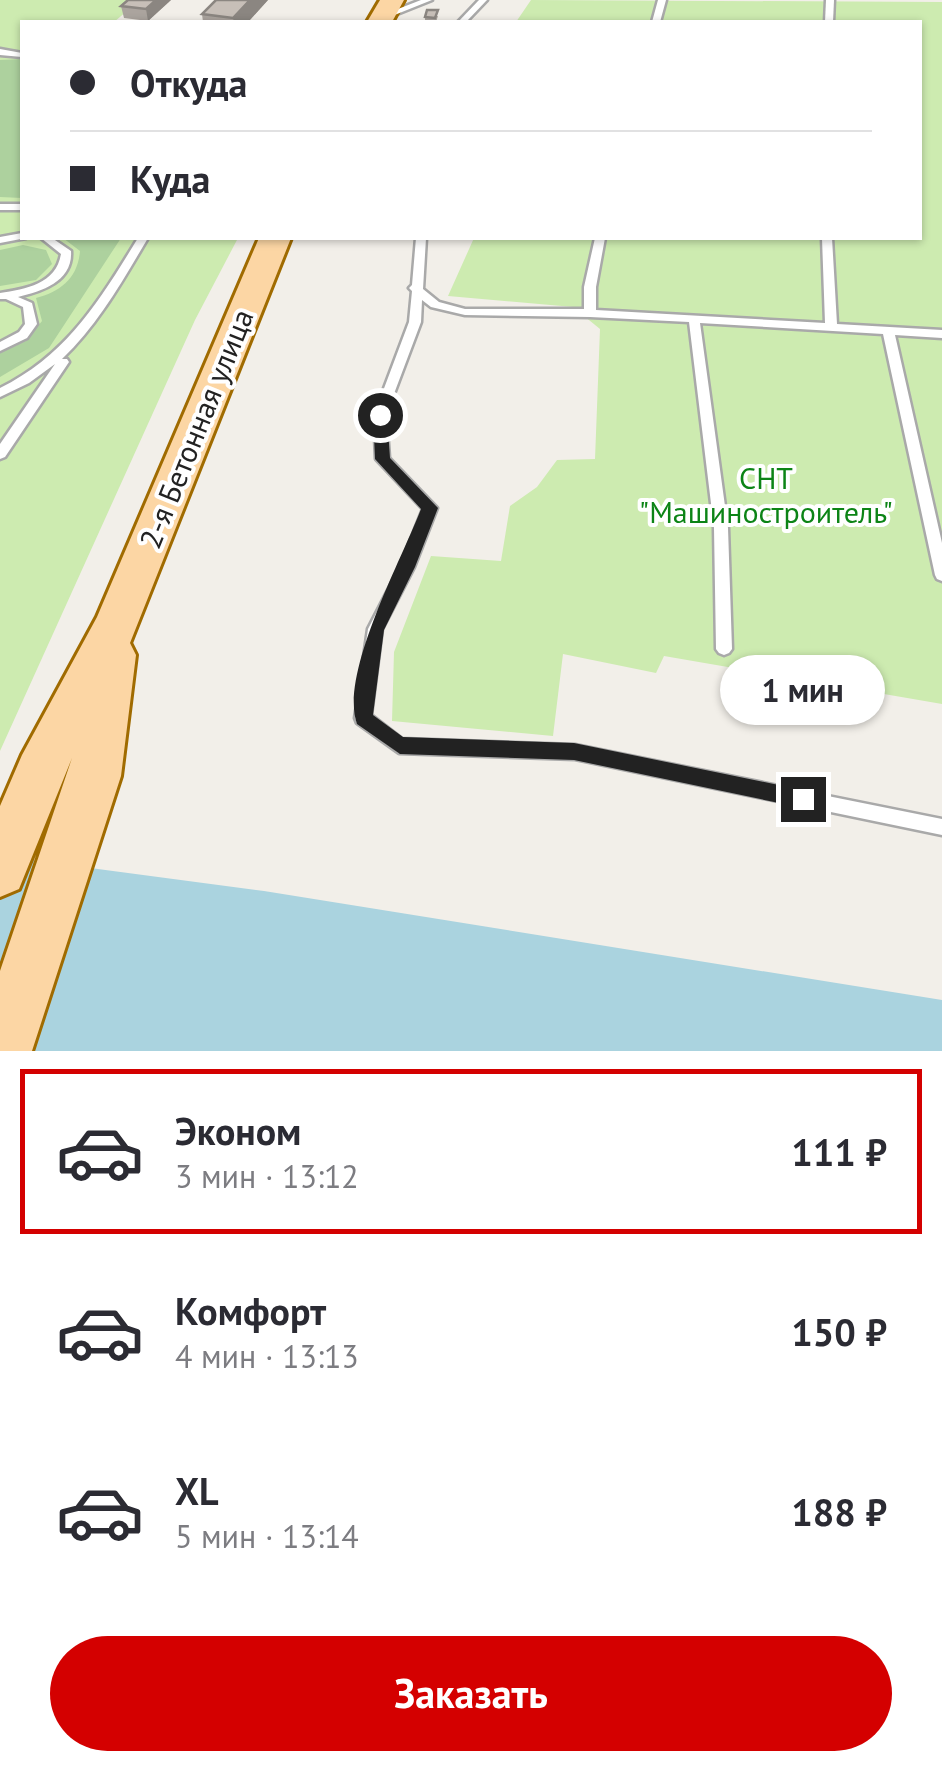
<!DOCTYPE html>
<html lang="ru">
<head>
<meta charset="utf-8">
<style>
  body { margin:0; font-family:"PT Sans",sans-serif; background:#f7f7f7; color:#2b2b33; height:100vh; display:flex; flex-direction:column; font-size:38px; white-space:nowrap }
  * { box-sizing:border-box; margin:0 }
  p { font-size:32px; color:#7c7c81 }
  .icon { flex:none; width:55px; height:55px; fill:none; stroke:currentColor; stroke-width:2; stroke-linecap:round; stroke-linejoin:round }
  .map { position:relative; height:1051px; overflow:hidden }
  .panel { display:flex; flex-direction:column; background:#fff; flex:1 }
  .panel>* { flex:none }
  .guide { position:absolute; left:20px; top:20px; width:902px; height:220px; border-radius:0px; box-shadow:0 2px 8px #0004; display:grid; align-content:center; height:220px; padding:0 50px; background:#fff }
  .end { position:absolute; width:45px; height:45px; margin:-22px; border:12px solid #222; background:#fff; box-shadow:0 0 0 5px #fff }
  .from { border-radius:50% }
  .bubble { position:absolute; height:70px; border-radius:35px; background:#fff; box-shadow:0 2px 8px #0004; font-size:32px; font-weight:700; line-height:70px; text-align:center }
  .guide b { display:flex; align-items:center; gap:35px; height:95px; font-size:38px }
  .guide b+b { border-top:2px solid #e1e1e2 }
  .guide i { width:25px; height:25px; background:#2b2b33 }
  ul { padding:18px 0 0; list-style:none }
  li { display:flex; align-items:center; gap:30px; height:165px; margin:0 20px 15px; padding:0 30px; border:5px solid transparent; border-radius:0px }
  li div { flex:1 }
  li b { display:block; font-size:38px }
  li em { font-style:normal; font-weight:700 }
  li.active { border-color:#d40000 }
  li>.icon { width:90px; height:90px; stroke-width:1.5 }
  .action { display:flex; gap:20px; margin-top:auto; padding:20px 50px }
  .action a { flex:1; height:115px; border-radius:60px; background:#d40000; color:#fff; font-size:40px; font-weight:700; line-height:115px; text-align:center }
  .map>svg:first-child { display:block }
</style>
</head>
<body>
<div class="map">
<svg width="942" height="1051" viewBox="0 0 942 1051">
  <rect width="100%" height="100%" fill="#f2efe9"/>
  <g fill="#cdebb0">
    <path d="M0,0H140L114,22H22V238H238L195,320L0,751Z"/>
    <path d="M531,0L942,2V704L664,656L656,673L563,654L553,736L392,721L394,652L431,556L501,561L510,506L537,487L557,460L595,459L600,329L573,307L448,296L474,238H920V22H516Z"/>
  </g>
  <g fill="#add19e">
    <path d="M22,59V198L0,197V60Z"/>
    <path d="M63,238H121L49,348L0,377V353L26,341L42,321L36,298C60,292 78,278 80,251Z"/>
    <path d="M23,245L46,250L52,264L36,280L0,286V250Z"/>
  </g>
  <path fill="#aad3df" d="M0,856L264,891L942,1000V1051H0Z"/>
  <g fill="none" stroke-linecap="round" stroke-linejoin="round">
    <g stroke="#a9a9a9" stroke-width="5">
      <g id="service">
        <path d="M421,0H432L387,18L380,16Z"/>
        <path d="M479,0H487L466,22H458Z"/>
        <path d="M658,0H666L660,22H652Z"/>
        <path d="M826,0H834L833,22H825Z"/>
        <path d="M0,49L22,53V57L0,55Z"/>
        <rect x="0" y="204" width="22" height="6"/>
        <path d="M22,233V238H26L0,243V237Z"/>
        <path d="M41,238H52L71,251C73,281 43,291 18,297L32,303L37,324L27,338L0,351V342L19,332L25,324L23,307L6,299H0V293C26,289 56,284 61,254Z"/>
        <path d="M138,238H148C123,280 98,325 62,359H67L69,362L5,457L0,459V444L55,364L29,383L0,397V388C67,355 100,300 138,238Z"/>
        <path d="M416,238H426L423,289L439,302L465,309H584V287L595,238H605L596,287V310L825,323L822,238H832L837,324L942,330V338L895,335L942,543V581L937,579L935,575L883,334L700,323L728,528L732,649L729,653L724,655L719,653L716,649L714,528L689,322L590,317L465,315L431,307L422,300L421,322L386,415L389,458L437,508L414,567L382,629L371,715L402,739L575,745L942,819V835L575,759L399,753L357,723L355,718L368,629L400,567L423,509L376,459L374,415L409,322L412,291L409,288L412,285Z"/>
      </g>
    </g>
    <g stroke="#a06b00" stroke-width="6">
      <g id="primary">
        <path d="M380,0H404L392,22H367Z"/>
        <path d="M259,238H291L130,643L136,655L121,776L32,1051H0V971L72,758L19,889L0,897V806L22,755L97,617Z"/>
      </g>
    </g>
    <use href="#service" fill="#fff" fill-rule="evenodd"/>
    <use href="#primary" fill="#fcd6a4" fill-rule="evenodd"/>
  </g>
  <g fill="#aba49e">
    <path d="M171,0L148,21L124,18L121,6Z"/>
    <path d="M268,0L248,22H203L202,14Z"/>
    <path d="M438,16L436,22H425V17Z"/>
  </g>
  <g fill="#8b8681">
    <path d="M156,0H171L148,21L146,9Z"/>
    <path d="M250,0H268L248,22H234L233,18Z"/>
  </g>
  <g fill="#c7bfb8" stroke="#8b8681" stroke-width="2.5">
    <path d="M128,0H156L146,9L121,6Z"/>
    <path d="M216,0H250L233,18L202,14Z"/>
    <path d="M427,10H438L435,18L425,17Z"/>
  </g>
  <path fill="#222" d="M380,410L387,415L390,458L438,508L415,567L384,630L373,715L403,737L574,743L803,790L813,799L810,806L803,808L574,760L400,754L357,724C339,674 402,559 421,509L375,459L373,415Z"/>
  <g text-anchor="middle" stroke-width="8" stroke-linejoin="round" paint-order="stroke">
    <g font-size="30" fill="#222" stroke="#fff">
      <text transform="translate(197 429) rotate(-68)" y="10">2-я Бетонная улица</text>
    </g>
    <g font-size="30" fill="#0c8416" stroke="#fff">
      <text x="766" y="489">СНТ<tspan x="766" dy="34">"Машиностроитель"</tspan></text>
    </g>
  </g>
</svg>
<i class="end from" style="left:380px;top:415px"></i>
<i class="end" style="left:803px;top:799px"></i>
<div class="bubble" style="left:720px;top:655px;width:165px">1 мин</div>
<div class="guide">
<b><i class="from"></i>Откуда</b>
<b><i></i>Куда</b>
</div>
</div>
<section class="panel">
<ul>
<li class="active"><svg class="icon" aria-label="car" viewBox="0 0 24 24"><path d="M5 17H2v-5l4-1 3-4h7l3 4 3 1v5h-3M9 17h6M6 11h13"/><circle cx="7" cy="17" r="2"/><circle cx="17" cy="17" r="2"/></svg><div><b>Эконом</b><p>3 мин · 13:12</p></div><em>111 ₽</em></li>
<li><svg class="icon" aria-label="car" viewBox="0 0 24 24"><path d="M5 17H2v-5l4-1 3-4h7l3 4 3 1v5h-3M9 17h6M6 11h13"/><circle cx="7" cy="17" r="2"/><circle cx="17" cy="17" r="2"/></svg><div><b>Комфорт</b><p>4 мин · 13:13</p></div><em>150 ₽</em></li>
<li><svg class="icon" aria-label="car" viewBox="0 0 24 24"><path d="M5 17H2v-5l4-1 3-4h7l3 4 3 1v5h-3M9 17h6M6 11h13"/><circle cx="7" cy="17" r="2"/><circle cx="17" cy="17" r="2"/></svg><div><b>XL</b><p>5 мин · 13:14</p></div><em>188 ₽</em></li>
</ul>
<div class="action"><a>Заказать</a></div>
</section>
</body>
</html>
